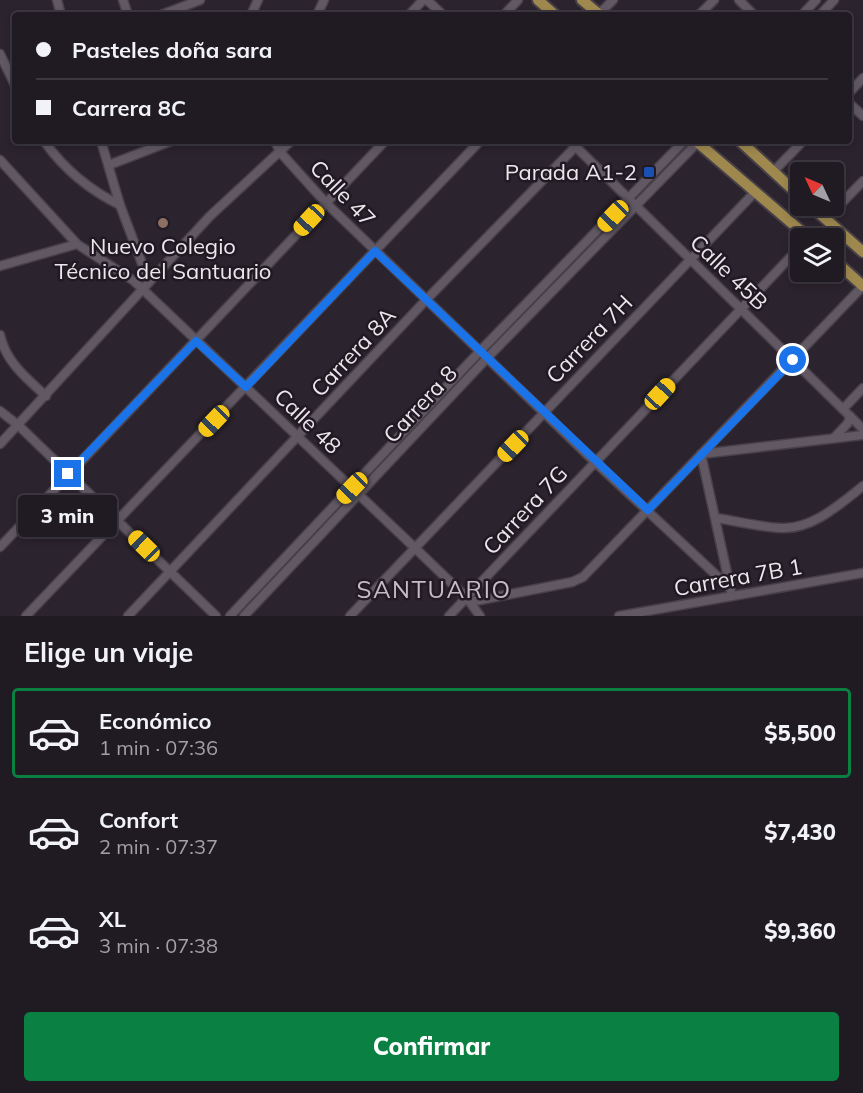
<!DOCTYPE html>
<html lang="es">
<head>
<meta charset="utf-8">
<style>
  body { margin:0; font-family:Mulish,sans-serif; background:#2d272f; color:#f1f3f6; height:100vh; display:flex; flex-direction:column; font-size:22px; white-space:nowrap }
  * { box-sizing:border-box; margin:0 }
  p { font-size:20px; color:#a2a1a5 }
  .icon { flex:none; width:33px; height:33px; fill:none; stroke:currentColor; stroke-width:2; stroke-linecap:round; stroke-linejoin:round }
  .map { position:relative; height:616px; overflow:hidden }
  .panel { display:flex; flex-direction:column; background:#201a22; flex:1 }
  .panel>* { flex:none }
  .guide { position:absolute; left:12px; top:12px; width:840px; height:132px; border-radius:6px; box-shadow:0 3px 9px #0003,0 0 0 2px #3d3840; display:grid; align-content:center; height:132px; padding:0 24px; background:#201a22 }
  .needle { width:39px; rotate:314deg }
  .fabs { position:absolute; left:790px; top:162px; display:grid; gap:12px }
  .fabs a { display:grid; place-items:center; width:54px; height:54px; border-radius:6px; background:#201a22; box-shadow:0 3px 9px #0003,0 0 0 2px #3d3840; font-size:30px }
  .end { position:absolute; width:27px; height:27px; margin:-14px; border:8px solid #1a73e8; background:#fff; box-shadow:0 0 0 3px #fff }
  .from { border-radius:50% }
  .bubble { position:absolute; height:42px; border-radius:6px; background:#201a22; box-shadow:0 3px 9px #0003,0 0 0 2px #3d3840; font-size:20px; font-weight:800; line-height:42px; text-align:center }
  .car { position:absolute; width:18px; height:36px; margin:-18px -9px; border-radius:8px; box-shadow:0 0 4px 2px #0007; background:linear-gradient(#f5c518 24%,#345 0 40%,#f5c518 0 76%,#345 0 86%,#f5c518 0) }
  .guide b { display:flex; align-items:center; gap:21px; height:57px; font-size:22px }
  .guide b+b { border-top:2px solid #3d3840 }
  .guide i { width:15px; height:15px; background:#f1f3f6 }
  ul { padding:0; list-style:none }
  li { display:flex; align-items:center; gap:18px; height:90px; margin:0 12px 9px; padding:0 12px; border:3px solid transparent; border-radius:6px }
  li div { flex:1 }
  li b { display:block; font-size:22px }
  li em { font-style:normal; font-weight:800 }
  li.current { border-color:#0b8043 }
  li>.icon { width:54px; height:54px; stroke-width:1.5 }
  h2 { padding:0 24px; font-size:27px; line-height:72px }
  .cta { display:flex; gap:12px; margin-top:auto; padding:12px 24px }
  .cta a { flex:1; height:69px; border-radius:6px; background:#0b8043; color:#fff; font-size:24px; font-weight:800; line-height:69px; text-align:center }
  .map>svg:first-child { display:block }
</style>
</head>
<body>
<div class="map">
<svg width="863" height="616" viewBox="0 0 863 616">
  <rect width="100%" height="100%" fill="#2b232d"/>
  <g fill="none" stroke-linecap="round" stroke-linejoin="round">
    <g stroke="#474049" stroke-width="11">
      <g id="minor">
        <path d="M57,0L61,15"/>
        <path d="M123,0L128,15"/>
        <path d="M427,0L443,15"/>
        <path d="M739,0L754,15"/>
        <path d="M599,14L613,0"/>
        <path d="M161,15L200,0"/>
        <path d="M251,15L258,0"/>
        <path d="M317,15L324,0"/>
        <path d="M409,15L423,0"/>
        <path d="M504,15L518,0"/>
        <path d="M699,15L714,0"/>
        <path d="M802,15L816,0"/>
        <path d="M820,15L834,0"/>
        <path d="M0,54L15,85"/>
        <path d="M849,93L863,78"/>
        <path d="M849,103L863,116"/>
        <path d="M44,141C64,169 89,190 120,205"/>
        <path d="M101,141L120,205L149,282"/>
        <path d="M275,141L280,152L326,203L595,462L730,588"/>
        <path d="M570,141L863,429"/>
        <path d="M0,160L77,244L134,281L415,548L467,598L480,616"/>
        <path d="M109,165L171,141"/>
        <path d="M773,172L803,141"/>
        <path d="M826,219L863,181"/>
        <path d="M0,266L77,244"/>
        <path d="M0,335C6,362 26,378 46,396"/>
        <path d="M843,409L863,388"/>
        <path d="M0,411L18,425L216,616"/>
        <path d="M834,438L848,423L850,416"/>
        <path d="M0,444L210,216L291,141"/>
        <path d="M716,518C737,521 759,527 781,528C812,530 840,504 863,486"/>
        <path d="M0,547L385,141"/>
        <path d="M732,596L701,454L863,435"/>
        <path d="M470,602L572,582L583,577L863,286"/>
        <path d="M26,616L480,141"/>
        <path d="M128,616L426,300L581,141"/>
        <path d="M230,616L481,350L684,141"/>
        <path d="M244,616L488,357L699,141"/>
        <path d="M350,616L755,192"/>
        <path d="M449,616L801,246"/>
        <path d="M619,616L863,573"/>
      </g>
    </g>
    <g stroke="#474049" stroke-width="14">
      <g id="major">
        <path d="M538,0L555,15"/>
        <path d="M582,0L600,15"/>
        <path d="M696,141L809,238"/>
        <path d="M740,141L801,197"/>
        <path d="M811,206L863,252"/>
        <path d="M834,260L863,286"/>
      </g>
    </g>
    <use href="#minor" stroke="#615863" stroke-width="8"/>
    <use href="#major" stroke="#9e884e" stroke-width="10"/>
  </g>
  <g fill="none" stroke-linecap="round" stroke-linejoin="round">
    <path stroke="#1a73e8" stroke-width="8" d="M68,474L196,341L246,387L375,251L648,510L793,360"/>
  </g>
  <rect fill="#1a4fb4" stroke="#211a23" stroke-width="2" x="643" y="166" width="12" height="12" rx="3"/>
  <circle fill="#8d6e63" stroke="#211a23" stroke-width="2" cx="163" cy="223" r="6"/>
  <g text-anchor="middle" stroke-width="5" stroke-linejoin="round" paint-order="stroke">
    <g font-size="22" fill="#ece6ed" stroke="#211a23" text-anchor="end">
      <text x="637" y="180">Parada A1-2</text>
      <text x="163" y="254" text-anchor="middle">Nuevo Colegio<tspan x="163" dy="25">Técnico del Santuario</tspan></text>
    </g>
    <g font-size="22" fill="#ece6ed" stroke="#211a23">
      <text transform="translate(343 193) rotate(46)" y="8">Calle 47</text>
      <text transform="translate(729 272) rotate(44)" y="8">Calle 45B</text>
      <text transform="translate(589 339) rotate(-46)" y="8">Carrera 7H</text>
      <text transform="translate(353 352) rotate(-47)" y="8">Carrera 8A</text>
      <text transform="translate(420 404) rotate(-47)" y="8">Carrera 8</text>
      <text transform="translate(308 421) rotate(44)" y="8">Calle 48</text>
      <text transform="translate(525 510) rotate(-47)" y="8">Carrera 7G</text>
      <text transform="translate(738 577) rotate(-10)" y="8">Carrera 7B 1</text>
    </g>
    <g font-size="24" letter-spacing="1.5" fill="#c5bbc7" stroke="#211a23">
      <text x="434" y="598">SANTUARIO</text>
    </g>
  </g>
</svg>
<div class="fabs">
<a><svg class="needle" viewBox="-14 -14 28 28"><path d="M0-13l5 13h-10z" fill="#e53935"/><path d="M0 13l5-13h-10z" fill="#a2a1a5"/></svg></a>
<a><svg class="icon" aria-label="layers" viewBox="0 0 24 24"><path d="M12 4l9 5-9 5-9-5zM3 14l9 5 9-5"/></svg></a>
</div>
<i class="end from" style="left:793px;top:360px"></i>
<i class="end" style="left:68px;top:474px"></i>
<div class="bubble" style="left:18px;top:495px;width:99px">3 min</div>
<i class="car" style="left:613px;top:216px;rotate:224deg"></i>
<i class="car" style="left:309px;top:220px;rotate:223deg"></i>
<i class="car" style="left:660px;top:394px;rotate:43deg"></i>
<i class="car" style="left:214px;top:421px;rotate:224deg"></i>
<i class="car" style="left:513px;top:446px;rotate:224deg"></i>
<i class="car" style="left:352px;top:488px;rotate:224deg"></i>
<i class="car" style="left:144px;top:546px;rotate:314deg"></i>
<div class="guide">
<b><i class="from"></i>Pasteles doña sara</b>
<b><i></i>Carrera 8C</b>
</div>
</div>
<section class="panel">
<h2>Elige un viaje</h2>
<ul>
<li class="current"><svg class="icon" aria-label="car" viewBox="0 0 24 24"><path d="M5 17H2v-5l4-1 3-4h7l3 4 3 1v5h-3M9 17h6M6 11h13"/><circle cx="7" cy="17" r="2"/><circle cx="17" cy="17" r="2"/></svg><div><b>Económico</b><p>1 min · 07:36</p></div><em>$5,500</em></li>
<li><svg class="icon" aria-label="car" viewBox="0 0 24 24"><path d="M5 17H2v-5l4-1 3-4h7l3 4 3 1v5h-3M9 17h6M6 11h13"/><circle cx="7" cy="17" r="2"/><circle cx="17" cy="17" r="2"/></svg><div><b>Confort</b><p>2 min · 07:37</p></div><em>$7,430</em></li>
<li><svg class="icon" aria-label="car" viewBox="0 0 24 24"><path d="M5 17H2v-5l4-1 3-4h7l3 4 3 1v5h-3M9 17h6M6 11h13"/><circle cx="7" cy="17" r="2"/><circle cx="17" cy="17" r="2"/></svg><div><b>XL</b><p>3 min · 07:38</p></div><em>$9,360</em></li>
</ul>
<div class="cta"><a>Confirmar</a></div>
</section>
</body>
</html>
